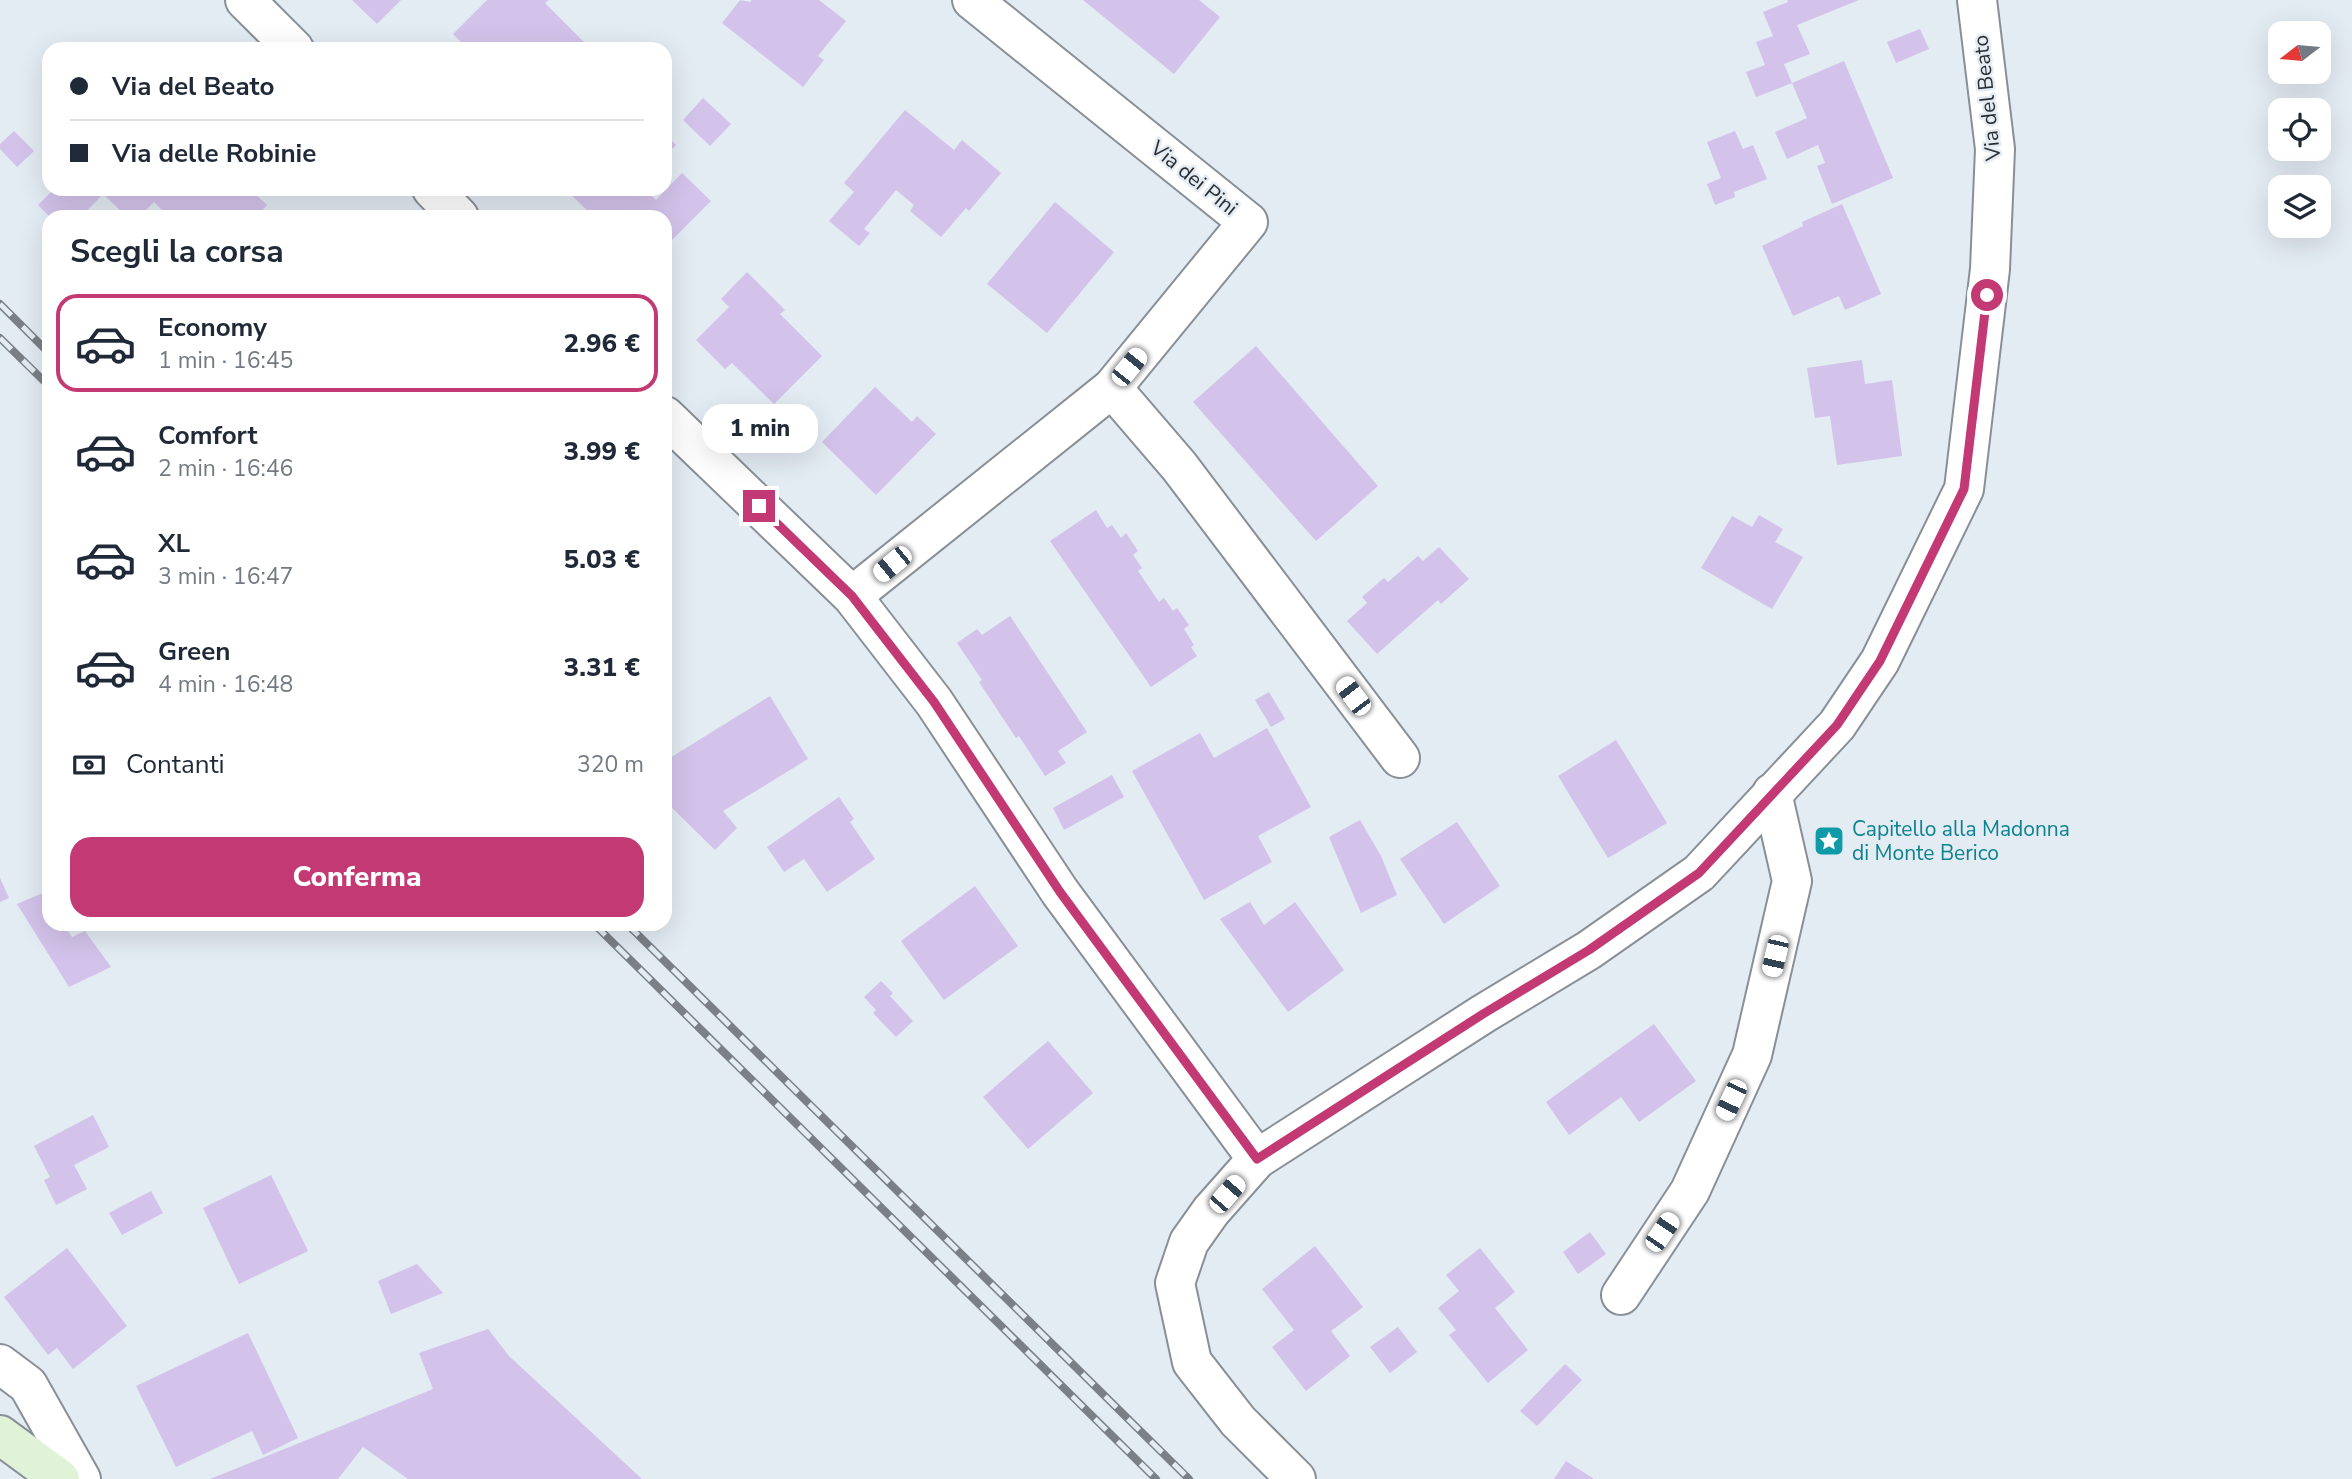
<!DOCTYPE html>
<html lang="it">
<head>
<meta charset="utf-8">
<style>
  body { margin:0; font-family:"Nunito Sans",sans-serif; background:#f6f6f7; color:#1f2937; height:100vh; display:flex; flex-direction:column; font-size:26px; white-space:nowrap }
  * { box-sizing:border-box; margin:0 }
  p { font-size:23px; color:#747a83 }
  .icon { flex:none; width:38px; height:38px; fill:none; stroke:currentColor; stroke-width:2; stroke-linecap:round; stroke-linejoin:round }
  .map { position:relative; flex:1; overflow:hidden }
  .details { position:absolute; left:42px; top:210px; width:630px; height:721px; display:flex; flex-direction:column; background:#fff; border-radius:21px; box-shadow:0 7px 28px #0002 }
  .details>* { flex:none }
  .banner { position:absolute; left:42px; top:42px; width:630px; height:154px; border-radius:21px; box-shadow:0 7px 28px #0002; display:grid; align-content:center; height:154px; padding:0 28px; background:#fff }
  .needle { width:46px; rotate:254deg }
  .fabs { position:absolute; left:2268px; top:21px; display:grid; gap:14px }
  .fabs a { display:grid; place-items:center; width:63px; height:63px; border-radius:14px; background:#fff; box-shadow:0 7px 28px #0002; font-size:35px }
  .end { position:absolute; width:32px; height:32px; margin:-16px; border:9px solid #c33974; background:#fff; box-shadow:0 0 0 4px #fff }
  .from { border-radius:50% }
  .bubble { position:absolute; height:49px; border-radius:21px; background:#fff; box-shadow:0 7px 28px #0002; font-size:23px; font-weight:800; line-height:49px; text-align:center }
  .car { position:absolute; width:21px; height:42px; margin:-21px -10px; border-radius:9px; box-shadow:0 0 5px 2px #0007; background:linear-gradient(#fff 24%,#345 0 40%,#fff 0 76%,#345 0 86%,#fff 0) }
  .banner b { display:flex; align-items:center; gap:24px; height:66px; font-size:26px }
  .banner b+b { border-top:2px solid #e0e1e3 }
  .banner i { width:18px; height:18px; background:#1f2937 }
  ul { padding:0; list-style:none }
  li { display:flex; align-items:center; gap:21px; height:98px; margin:0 14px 10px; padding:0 14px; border:4px solid transparent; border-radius:21px }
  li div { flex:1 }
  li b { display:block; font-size:26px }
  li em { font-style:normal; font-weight:800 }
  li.active { border-color:#c33974 }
  li>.icon { width:63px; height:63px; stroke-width:1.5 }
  h2 { padding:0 28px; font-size:32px; line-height:84px }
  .pay { display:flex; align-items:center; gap:18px; height:77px; padding:0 28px; font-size:26px }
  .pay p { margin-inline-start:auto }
  .action { display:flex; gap:14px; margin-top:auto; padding:14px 28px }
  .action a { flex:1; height:80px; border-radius:21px; background:#c33974; color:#fff; font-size:28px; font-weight:800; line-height:80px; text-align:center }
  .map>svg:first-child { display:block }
</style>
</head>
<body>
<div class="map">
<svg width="2352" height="1479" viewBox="0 0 2352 1479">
  <rect width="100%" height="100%" fill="#e3ebf3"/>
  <g fill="#d3c3ea">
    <path d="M352,0H401L377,24Z"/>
    <path d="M487,0H549L545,3L591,49H468L453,34Z"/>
    <path d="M740,0L750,2L752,0H819L846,21L818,56L824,60L803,87L722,23Z"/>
    <path d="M1083,0H1199L1220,17L1174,74Z"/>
    <path d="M1787,0H1859L1797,25L1810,54L1784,64L1792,83L1756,97L1746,72L1765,65L1756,42L1773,36L1763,12L1788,2Z"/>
    <path d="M1920,29L1929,49L1896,63L1887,42Z"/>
    <path d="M1844,61L1893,178L1832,204L1817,166L1825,163L1818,145L1787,159L1775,132L1807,118L1792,83Z"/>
    <path d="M703,98L731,124L710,146L683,120Z"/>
    <path d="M905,110L954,150L962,140L1001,173L969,211L966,208L941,237L910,211L914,205L896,190L864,229L870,233L859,246L829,221L854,192L844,183Z"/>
    <path d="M14,131L34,151L17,167L0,149V144Z"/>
    <path d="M1735,131L1743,149L1753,145L1767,179L1734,192L1735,197L1715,205L1707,184L1721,178L1707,142Z"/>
    <path d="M665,134L676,145L665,156Z"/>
    <path d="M682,173L711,201L665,247V217H594L567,191L569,189H645L656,200Z"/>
    <path d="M54,189H250L267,205L256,217H169L154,202L139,217H127L103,194L81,217H50L38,205Z"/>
    <path d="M1055,202L1114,252L1047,333L987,284Z"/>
    <path d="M1842,204L1881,294L1845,310L1839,296L1793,316L1762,246L1803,226L1802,222Z"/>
    <path d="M747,272L785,310L780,314L822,356L774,404L732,363L725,369L696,340L729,307L721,299Z"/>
    <path d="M1256,346L1378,486L1316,541L1193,402Z"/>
    <path d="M1862,360L1865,384L1892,380L1902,456L1837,465L1830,416L1815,418L1807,368Z"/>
    <path d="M875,387L912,422L917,416L936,434L876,495L822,442Z"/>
    <path d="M1096,510L1107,528L1112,525L1121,538L1126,533L1138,551L1133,555L1142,568L1138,571L1159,602L1164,598L1173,611L1177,608L1189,625L1184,629L1194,645L1191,647L1197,656L1151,687L1050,541Z"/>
    <path d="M1759,515L1783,529L1775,542L1803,557L1772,609L1701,568L1732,516L1752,527Z"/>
    <path d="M1439,547L1469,579L1441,604L1438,600L1377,654L1347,621L1367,603L1362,597L1384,578L1388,582L1418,556L1423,561Z"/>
    <path d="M1010,616L1087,732L1058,751L1066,763L1045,776L1019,736L1016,738L979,682L982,680L957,643L977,629L982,635Z"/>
    <path d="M1269,692L1285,719L1271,727L1255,700Z"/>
    <path d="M770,696L808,759L723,811L737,828L715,850L665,801V761Z"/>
    <path d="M1267,728L1311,807L1258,836L1272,862L1204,900L1132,771L1200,733L1214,758Z"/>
    <path d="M1616,740L1667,823L1608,858L1558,776Z"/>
    <path d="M1112,775L1124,797L1064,830L1053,808Z"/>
    <path d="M839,797L854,819L850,822L875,859L827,892L804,859L784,872L767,847Z"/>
    <path d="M1360,820L1381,856L1397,895L1361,913L1329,837Z"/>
    <path d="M1457,822L1500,886L1444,924L1400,859Z"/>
    <path d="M0,878L9,898L0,902Z"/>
    <path d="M975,886L1018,946L944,1000L901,941Z"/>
    <path d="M43,893L49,902V924H63L72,937L85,931L111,967L69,987L17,904Z"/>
    <path d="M1250,902L1264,925L1295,902L1344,970L1288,1012L1220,919Z"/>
    <path d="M881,981L893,993L890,996L913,1021L896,1037L873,1013L876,1010L864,997Z"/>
    <path d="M1654,1024L1696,1081L1639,1122L1621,1097L1569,1135L1546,1102Z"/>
    <path d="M1048,1041L1093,1093L1028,1149L983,1097Z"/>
    <path d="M93,1115L109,1147L74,1165L87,1189L56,1205L44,1180L50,1177L34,1146Z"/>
    <path d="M271,1175L308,1251L239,1284L203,1208Z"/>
    <path d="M151,1191L163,1213L122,1235L109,1213Z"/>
    <path d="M1590,1232L1606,1254L1578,1274L1563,1252Z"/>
    <path d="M1315,1246L1363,1307L1331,1331L1350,1356L1306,1391L1272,1347L1294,1330L1262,1289Z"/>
    <path d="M67,1248L127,1326L73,1369L57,1348L48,1355L4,1297Z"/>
    <path d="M1480,1248L1515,1292L1495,1308L1528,1350L1488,1383L1449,1335L1456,1330L1438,1308L1459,1291L1446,1275Z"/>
    <path d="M417,1264L443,1293L391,1314L378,1281Z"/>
    <path d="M1398,1327L1417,1352L1390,1373L1370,1347Z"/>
    <path d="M488,1329L509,1356L642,1479H408L363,1447L338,1479H210L433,1389L419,1353Z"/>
    <path d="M248,1333L298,1438L263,1455L252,1431L176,1467L136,1386Z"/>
    <path d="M1565,1364L1582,1380L1537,1426L1520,1411Z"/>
    <path d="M1566,1461L1594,1479H1554Z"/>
  </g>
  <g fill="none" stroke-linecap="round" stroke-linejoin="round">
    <g stroke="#888f96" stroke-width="42">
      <g id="minor">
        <path d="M245,0L294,49"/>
        <path d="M432,189L459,217"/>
        <path d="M1112,388L1179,466L1400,758"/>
        <path d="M665,416L852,596L934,702L1060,892L1257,1159"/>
        <path d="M852,596L1112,388L1248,222L972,0"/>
        <path d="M1621,1295L1690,1191L1752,1055L1792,881L1772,793"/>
        <path d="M0,1364L28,1385L81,1479"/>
      </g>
    </g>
    <g stroke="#888f96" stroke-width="42">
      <path id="tertiary" d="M1296,1479L1238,1421L1192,1362L1175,1283L1189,1242L1211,1211L1257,1159L1483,1014L1589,950L1699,873L1837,725L1880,661L1964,489L1990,269L1995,149L1977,0"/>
    </g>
    <g stroke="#888f96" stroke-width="42">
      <path id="secondary" d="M0,1435L60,1479"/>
    </g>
    <use href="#minor" stroke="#fff" stroke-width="38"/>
    <use href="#tertiary" stroke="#fff" stroke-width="38"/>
    <use href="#secondary" stroke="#e0f3d9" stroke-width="38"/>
    <g stroke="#7a8085" stroke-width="8">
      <g id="rail">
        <path d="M0,304L49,353"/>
        <path d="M0,338L49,386"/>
        <path d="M594,924L1156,1479"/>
        <path d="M627,924L1189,1479"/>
      </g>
    </g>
    <use href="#rail" stroke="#e3ebf3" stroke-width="5" stroke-dasharray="16" stroke-linecap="butt"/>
  </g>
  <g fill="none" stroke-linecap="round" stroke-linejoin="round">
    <path stroke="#c33974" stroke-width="9" d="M759,506L852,596L934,702L1060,892L1257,1159L1483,1014L1589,950L1699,873L1837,725L1880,661L1964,489L1987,295"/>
  </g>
  <defs>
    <g id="sight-square" transform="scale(1.575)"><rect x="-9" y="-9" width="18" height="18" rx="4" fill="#0f9aa8" stroke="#e3ebf3"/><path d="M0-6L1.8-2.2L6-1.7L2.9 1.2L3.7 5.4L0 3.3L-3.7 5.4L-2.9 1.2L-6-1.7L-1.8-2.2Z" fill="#fff"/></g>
  </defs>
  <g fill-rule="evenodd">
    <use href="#sight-square" x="1829" y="841"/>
  </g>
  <g text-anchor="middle" stroke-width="5" stroke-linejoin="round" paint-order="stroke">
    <g font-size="21" fill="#2a2d30" stroke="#e3ebf3">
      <text transform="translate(1987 98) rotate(-96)" y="7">Via del Beato</text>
      <text transform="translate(1194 178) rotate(39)" y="7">Via dei Pini</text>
    </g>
    <g font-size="21" fill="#0d838f" stroke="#e3ebf3" text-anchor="start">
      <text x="1852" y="836">Capitello alla Madonna<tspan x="1852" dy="24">di Monte Berico</tspan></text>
    </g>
  </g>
</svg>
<div class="fabs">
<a><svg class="needle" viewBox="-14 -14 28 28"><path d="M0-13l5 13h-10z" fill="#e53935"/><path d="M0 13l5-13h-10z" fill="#747a83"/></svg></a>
<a><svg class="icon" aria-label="locate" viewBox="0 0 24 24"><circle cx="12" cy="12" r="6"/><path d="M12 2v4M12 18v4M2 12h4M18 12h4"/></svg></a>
<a><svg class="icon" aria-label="layers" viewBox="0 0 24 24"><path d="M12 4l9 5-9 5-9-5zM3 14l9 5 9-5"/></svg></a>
</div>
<i class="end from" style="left:1987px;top:295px"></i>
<i class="end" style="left:759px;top:506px"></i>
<div class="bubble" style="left:702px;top:404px;width:116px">1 min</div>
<i class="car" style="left:1129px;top:367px;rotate:39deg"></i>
<i class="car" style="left:892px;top:564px;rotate:231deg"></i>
<i class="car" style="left:1353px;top:696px;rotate:323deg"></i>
<i class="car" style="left:1775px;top:956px;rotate:193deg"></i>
<i class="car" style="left:1731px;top:1100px;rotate:205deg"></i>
<i class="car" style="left:1227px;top:1194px;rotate:41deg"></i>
<i class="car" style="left:1662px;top:1232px;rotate:34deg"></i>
<div class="banner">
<b><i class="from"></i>Via del Beato</b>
<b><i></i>Via delle Robinie</b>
</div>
<section class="details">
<h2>Scegli la corsa</h2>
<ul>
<li class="active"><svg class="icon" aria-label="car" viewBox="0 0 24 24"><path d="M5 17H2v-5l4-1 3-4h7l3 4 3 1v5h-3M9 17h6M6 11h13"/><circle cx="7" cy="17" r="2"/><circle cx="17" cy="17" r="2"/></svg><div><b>Economy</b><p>1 min · 16:45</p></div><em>2.96 €</em></li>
<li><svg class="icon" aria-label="car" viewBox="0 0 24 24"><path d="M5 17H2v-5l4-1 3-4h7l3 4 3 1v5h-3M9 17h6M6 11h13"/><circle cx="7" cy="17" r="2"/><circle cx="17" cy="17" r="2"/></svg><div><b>Comfort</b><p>2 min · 16:46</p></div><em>3.99 €</em></li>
<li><svg class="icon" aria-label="car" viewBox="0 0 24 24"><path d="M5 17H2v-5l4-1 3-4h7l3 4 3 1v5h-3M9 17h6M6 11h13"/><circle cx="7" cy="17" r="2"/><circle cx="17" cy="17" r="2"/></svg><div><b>XL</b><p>3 min · 16:47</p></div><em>5.03 €</em></li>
<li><svg class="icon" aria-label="car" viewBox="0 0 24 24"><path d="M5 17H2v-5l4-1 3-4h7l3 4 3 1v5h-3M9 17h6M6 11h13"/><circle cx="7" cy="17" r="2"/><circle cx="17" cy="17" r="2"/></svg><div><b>Green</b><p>4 min · 16:48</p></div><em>3.31 €</em></li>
</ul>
<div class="pay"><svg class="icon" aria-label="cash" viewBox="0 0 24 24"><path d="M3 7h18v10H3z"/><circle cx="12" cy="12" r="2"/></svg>Contanti<p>320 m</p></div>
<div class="action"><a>Conferma</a></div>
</section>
</div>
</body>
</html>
